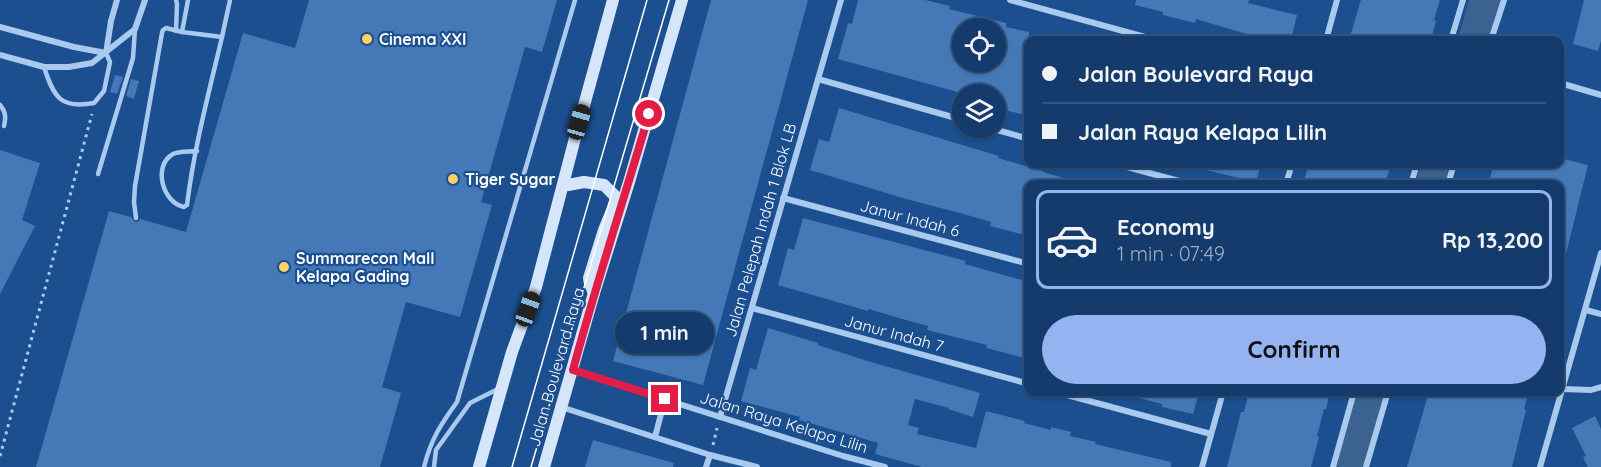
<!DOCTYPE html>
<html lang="en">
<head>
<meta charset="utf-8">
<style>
  body { margin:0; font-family:Quicksand,sans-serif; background:#214673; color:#f1f3f6; height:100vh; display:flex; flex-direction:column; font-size:22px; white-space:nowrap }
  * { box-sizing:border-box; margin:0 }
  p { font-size:20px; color:#9dadc1 }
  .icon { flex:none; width:33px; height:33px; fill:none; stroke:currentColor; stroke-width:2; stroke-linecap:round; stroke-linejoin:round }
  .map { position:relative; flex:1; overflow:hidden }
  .details { position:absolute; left:1024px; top:180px; width:540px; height:216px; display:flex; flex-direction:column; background:#143b6b; border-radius:12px; box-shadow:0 2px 4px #0004,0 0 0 2px #33557e }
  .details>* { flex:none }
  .top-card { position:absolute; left:1024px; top:36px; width:540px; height:132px; border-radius:12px; box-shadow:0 2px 4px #0004,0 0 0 2px #33557e; display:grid; align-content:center; height:132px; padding:0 18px; background:#143b6b }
  .controls { position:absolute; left:952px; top:18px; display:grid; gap:12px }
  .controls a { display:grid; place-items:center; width:54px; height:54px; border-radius:50%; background:#143b6b; box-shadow:0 2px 4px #0004,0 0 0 2px #33557e; font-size:30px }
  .end { position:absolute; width:27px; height:27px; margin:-14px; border:8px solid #e11d48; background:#fff; box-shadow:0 0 0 3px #fff }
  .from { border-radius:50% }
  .bubble { position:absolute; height:42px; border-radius:21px; background:#143b6b; box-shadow:0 2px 4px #0004,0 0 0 2px #33557e; font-size:20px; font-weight:700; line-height:42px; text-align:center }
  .car { position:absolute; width:18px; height:36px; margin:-18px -9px; border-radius:8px; box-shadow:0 0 4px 2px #0007; background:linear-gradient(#222 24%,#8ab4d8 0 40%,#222 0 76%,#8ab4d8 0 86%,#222 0) }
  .top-card b { display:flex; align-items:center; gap:21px; height:57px; font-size:22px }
  .top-card b+b { border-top:2px solid #33557e }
  .top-card i { width:15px; height:15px; background:#f1f3f6 }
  ul { padding:10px 0 0; list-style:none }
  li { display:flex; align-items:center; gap:18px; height:99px; margin:0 12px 9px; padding:0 6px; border:3px solid #33557e; border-radius:12px }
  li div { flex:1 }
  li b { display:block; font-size:22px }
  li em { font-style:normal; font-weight:700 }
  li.on { border-color:#95b2f1 }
  li>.icon { width:54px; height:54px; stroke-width:1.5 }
  .primary-button { display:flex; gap:12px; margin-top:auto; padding:12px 18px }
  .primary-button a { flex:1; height:69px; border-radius:36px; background:#95b2f1; color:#111; font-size:24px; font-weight:700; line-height:69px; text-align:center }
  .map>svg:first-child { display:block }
</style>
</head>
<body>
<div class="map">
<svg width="1601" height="467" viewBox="0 0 1601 467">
  <rect width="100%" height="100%" fill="#1b4f8f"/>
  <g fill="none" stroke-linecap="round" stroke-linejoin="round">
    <g stroke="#3c6290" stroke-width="32">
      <path d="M1474,40L1486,0"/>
      <path d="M1432,184L1438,164"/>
      <path d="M1350,467L1372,392"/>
    </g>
  </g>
  <g fill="#4478b7" fill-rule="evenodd">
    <path d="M309,0H557L542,52L525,47L481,202L492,205L460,317L406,302L382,387L401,393L380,467H36L109,211L131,217L135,222H138L140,219L186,232L243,33L295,48Z"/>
    <path d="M711,0H808L703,385L613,361Z"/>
    <path d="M858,0H925L950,6L949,9L1006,23V27L1029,32V116L996,108V94H965L838,59L848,23L852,24ZM963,28H996V68L972,62H963Z"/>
    <path d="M1136,0H1249L1248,3L1297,15L1291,40H1260L1249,38L1250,35L1196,19L1195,23L1163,15V12L1135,5Z"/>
    <path d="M1361,0H1440L1434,20L1436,21L1431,40H1349Z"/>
    <path d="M1584,0H1601V41L1598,51L1573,44Z"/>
    <path d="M115,75L123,77L117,94L110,92Z"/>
    <path d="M131,79L139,81L134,99L126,96Z"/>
    <path d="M839,108L999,156L998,158L1043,171V172L1070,180V184H1029V236L990,226L991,222L960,213L906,199L810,170L819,139L829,142Z"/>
    <path d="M0,150L40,163L22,220L35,226L0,294Z"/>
    <path d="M1560,158L1588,165L1565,258L1560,257V184H1545L1521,179L1519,184H1488L1494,164H1560Z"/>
    <path d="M1202,164H1261L1256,182L1201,169Z"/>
    <path d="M1309,164H1391L1385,184H1303Z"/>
    <path d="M803,218L966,261L965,264L1029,282V300L1022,324L1029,326V359L986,348L987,345L927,330L928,326L902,319L869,309L868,311L778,285L788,248L794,250Z"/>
    <path d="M768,328L818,343V345L864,360L980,393L973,417L948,409L949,408L915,399L908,425L919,428L917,434L976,448L986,411L1025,421L1024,423L1051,430V427L1071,432L1070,436L1096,442L1095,444L1171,462V467H922L875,454L878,443L799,420L800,417L741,401L750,368L756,370Z"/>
    <path d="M1132,392H1199L1193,414L1162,407V404L1132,396Z"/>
    <path d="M1249,392H1283L1300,396L1301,392H1330L1326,409H1324L1317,436L1319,437L1311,467H1227L1241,412H1244Z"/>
    <path d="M1429,392H1529L1524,409L1526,410L1512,467H1407Z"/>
    <path d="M1595,416L1601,429V467H1588L1583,457L1586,456L1572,428Z"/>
    <path d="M593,440L674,463L673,467H585Z"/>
  </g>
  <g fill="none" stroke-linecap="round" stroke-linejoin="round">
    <g stroke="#a9c9ee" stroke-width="3" stroke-dasharray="3 4.5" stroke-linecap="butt">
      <path d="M713,445L717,428"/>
      <path d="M0,456L92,114"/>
    </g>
    <g stroke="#a9c9ee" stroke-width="4.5">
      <path d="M188,0L182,32L222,37C209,92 194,148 187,205L184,207C163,203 152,166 173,154C179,151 189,152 197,151"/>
      <path d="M176,31L177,4L176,0"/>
      <path d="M222,37L230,0"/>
      <path d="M44,67C54,98 61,109 94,103L104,91L110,62L106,53"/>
      <path d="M0,105C6,112 6,118 4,126"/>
      <path d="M98,174L133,58L135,29"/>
      <path d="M136,218L134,202L135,186L162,33L163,30L166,28L182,32"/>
      <path d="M424,467C431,439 441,424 457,402L575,0"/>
      <path d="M434,467L436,450L470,403L500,388"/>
    </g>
    <g stroke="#a9c9ee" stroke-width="6">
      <path d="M1010,0L1156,40"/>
      <path d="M0,27L74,47L106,53"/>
      <path d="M1326,40L1337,0"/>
      <path d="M1451,40L1463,0"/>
      <path d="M1491,40L1504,0"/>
      <path d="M106,53L111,21L117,0"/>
      <path d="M0,55L44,67H69L92,63L135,29L145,0"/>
      <path d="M818,79L963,120"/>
      <path d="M1560,83L1601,95"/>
      <path d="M990,128L1029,139"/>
      <path d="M1116,164L1190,184"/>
      <path d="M1286,184L1292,164"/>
      <path d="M1411,184L1417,164"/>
      <path d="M1448,184L1454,164"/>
      <path d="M783,198L1029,264"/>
      <path d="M752,308L1029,384"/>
      <path d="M1586,310L1601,314"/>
      <path d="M572,370L843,456L885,467"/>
      <path d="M1562,389L1591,390L1601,387"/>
      <path d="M1056,392L1211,434"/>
      <path d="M561,407L710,455L757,467"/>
      <path d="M720,417L841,0"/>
      <path d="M655,437L665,399"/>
      <path d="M706,467L710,455"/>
      <path d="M1202,467L1223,392"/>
      <path d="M1333,467L1354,392"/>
      <path d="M1366,467L1388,392"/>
      <path d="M1540,467L1601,253"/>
    </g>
    <g stroke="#d6e6fa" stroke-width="12">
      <path d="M568,185L584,182L604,185L618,199"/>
      <path d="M594,293L590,284L589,278L604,230L616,201"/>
      <path d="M479,467L512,352L536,287L574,142L613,0"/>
      <path d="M544,467L594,293L629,182L682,0"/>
    </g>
    <g stroke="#fff" stroke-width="1.5">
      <path d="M512,467L647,0"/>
      <path d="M531,467L669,0"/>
    </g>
  </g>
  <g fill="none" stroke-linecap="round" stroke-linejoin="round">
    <path stroke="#e11d48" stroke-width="8" d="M649,114C624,199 596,284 573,370L665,399"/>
  </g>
  <g fill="#ffd166" stroke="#1b4f8f" stroke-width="2">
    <circle cx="367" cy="39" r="6"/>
    <circle cx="453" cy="179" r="6"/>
    <circle cx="284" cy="267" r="6"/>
  </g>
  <g text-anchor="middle" stroke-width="4.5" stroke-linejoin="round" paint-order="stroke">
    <g font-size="16" font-weight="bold" fill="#fff" stroke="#1b4f8f" text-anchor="start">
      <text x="379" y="45">Cinema XXI</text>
      <text x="465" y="185">Tiger Sugar</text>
      <text x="296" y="264">Summarecon Mall<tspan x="296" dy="18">Kelapa Gading</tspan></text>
    </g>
    <g font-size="16" fill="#fff" stroke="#1b4f8f">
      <text transform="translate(910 218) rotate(15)" y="6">Janur Indah 6</text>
      <text transform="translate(760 230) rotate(-74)" y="6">Jalan Pelepah Indah 1 Blok LB</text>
      <text transform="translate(894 333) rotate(15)" y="6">Janur Indah 7</text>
      <text transform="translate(556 367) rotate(-74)" y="6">Jalan Boulevard Raya</text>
      <text transform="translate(784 422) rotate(17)" y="6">Jalan Raya Kelapa Lilin</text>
    </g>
  </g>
</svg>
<div class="controls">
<a><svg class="icon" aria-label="locate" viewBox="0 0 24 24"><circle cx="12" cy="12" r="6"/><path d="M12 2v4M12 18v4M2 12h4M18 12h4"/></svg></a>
<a><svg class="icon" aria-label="layers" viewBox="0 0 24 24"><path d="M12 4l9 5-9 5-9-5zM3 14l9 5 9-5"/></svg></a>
</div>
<i class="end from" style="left:649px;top:114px"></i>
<i class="end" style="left:665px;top:399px"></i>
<div class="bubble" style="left:615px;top:312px;width:99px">1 min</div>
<i class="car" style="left:579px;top:122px;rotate:16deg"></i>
<i class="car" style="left:528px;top:309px;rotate:20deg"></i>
<div class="top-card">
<b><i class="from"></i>Jalan Boulevard Raya</b>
<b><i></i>Jalan Raya Kelapa Lilin</b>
</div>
<section class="details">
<ul>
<li class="on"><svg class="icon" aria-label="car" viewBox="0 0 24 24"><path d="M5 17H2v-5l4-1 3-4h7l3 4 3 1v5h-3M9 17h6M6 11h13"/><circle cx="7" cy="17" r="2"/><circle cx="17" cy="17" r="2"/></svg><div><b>Economy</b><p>1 min · 07:49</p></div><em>Rp 13,200</em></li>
</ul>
<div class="primary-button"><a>Confirm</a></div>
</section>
</div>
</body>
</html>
